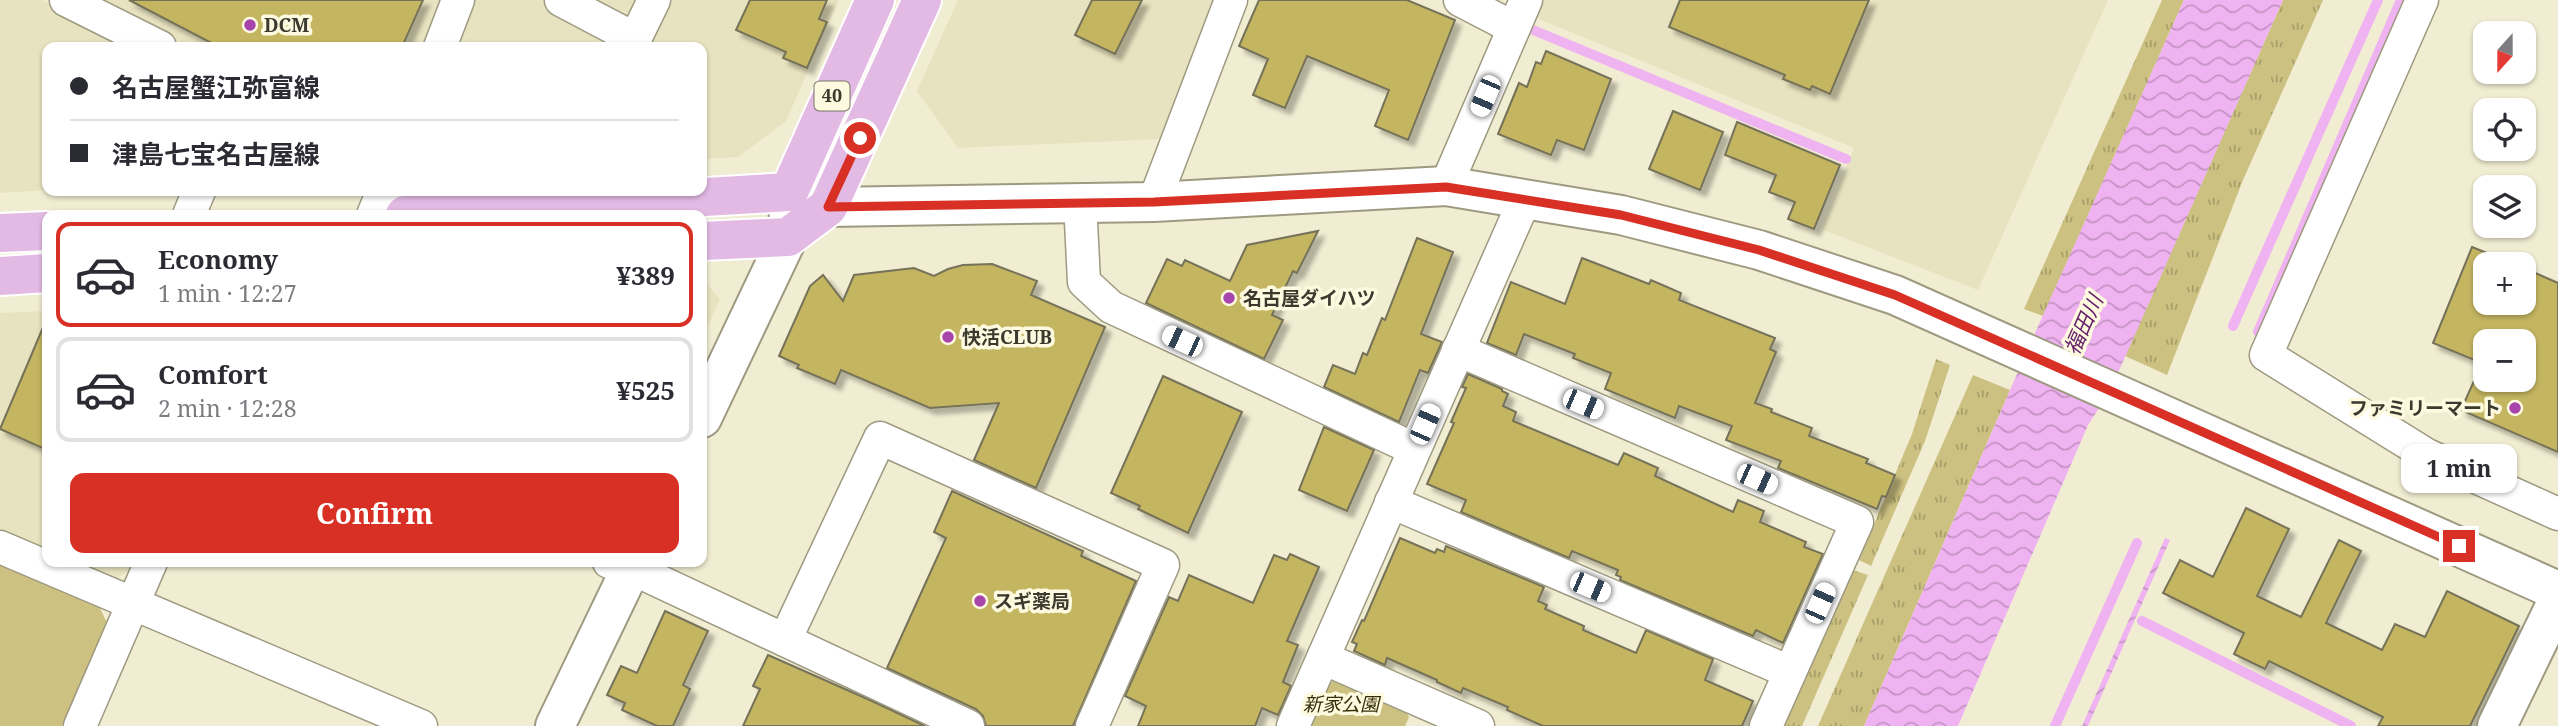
<!DOCTYPE html>
<html lang="en">
<head>
<meta charset="utf-8">
<style>
  body { margin:0; font-family:"Noto Serif","Noto Sans JP",serif; background:#f7f7f7; color:#2b2b33; height:100vh; display:flex; flex-direction:column; font-size:26px; white-space:nowrap }
  * { box-sizing:border-box; margin:0 }
  p { font-size:23px; color:#7c7c81 }
  .icon { flex:none; width:38px; height:38px; fill:none; stroke:currentColor; stroke-width:2; stroke-linecap:round; stroke-linejoin:round }
  .map { position:relative; flex:1; overflow:hidden }
  .side { position:absolute; left:42px; top:210px; width:665px; height:357px; display:flex; flex-direction:column; background:#fff; border-radius:14px; box-shadow:0 2px 5px #0004 }
  .side>* { flex:none }
  .hud { position:absolute; left:42px; top:42px; width:665px; height:154px; border-radius:14px; box-shadow:0 2px 5px #0004; display:grid; align-content:center; height:154px; padding:0 28px; background:#fff }
  .needle { width:46px; rotate:201deg }
  .fabs { position:absolute; left:2473px; top:21px; display:grid; gap:14px }
  .fabs a { display:grid; place-items:center; width:63px; height:63px; border-radius:14px; background:#fff; box-shadow:0 2px 5px #0004; font-size:35px }
  .end { position:absolute; width:32px; height:32px; margin:-16px; border:9px solid #d93025; background:#fff; box-shadow:0 0 0 4px #fff }
  .from { border-radius:50% }
  .bubble { position:absolute; height:49px; border-radius:14px; background:#fff; box-shadow:0 2px 5px #0004; font-size:23px; font-weight:700; line-height:49px; text-align:center }
  .car { position:absolute; width:21px; height:42px; margin:-21px -10px; border-radius:9px; box-shadow:0 0 5px 2px #0007; background:linear-gradient(#fff 24%,#345 0 40%,#fff 0 76%,#345 0 86%,#fff 0) }
  .hud b { display:flex; align-items:center; gap:24px; height:66px; font-size:26px }
  .hud b+b { border-top:2px solid #e1e1e2 }
  .hud i { width:18px; height:18px; background:#2b2b33 }
  ul { padding:12px 0 0; list-style:none }
  li { display:flex; align-items:center; gap:21px; height:105px; margin:0 14px 10px; padding:0 14px; border:4px solid #e1e1e2; border-radius:14px }
  li div { flex:1 }
  li b { display:block; font-size:26px }
  li em { font-style:normal; font-weight:700 }
  li.active { border-color:#d93025 }
  li>.icon { width:63px; height:63px; stroke-width:1.5 }
  .cta { display:flex; gap:14px; margin-top:auto; padding:14px 28px }
  .cta a { flex:1; height:80px; border-radius:14px; background:#d93025; color:#fff; font-size:28px; font-weight:700; line-height:80px; text-align:center }
  .map>svg:first-child { display:block }
</style>
</head>
<body>
<div class="map">
<svg width="2558" height="726" viewBox="0 0 2558 726">
  <defs>
    <pattern id="grass-tufts" width="24" height="20" patternUnits="userSpaceOnUse" patternTransform="scale(1.75)"><rect width="24" height="20" fill="#ccc180"/><path d="M3 7l-1-3M5 7V3M7 7l1-3M15 17l-1-3M17 17v-4M19 17l1-3" fill="none" stroke="#a79e69"/></pattern>
    <pattern id="water-waves" width="16" height="10" patternUnits="userSpaceOnUse" patternTransform="scale(1.75)"><rect width="16" height="10" fill="#f0b3f2"/><path d="M0 5q4-4 8 0t8 0" fill="none" stroke="#c493c4"/></pattern>
    <filter id="shadow"><feDropShadow dx="6" dy="6" stdDeviation="2" flood-color="#0004"/></filter>
  </defs>
  <rect width="100%" height="100%" fill="#f1edd2"/>
  <g fill="#e7e2bf">
    <path d="M0,0H42L134,47H47V190L0,193Z"/>
    <path d="M100,0H839L786,121L738,157L702,159V47H190Z"/>
    <path d="M958,0H1214L1160,139L958,148L917,91Z"/>
    <path d="M1541,0H2108L1978,290L1821,229L1854,148L1534,17Z"/>
    <path d="M702,281H704L720,299L702,339Z"/>
    <path d="M47,311V554L0,534V313Z"/>
    <path d="M66,562H136L133,568L113,581Z"/>
  </g>
  <g fill="url(#grass-tufts)">
    <path d="M2162,0H2184L2043,316L2024,309Z"/>
    <path d="M2283,0H2323L2243,180L2167,375L2125,356Z"/>
    <path d="M1936,359L1950,365L1925,441L1871,566L1859,560L1912,434Z"/>
    <path d="M1973,375L2010,390L1864,726H1818Z"/>
    <path d="M1853,570L1868,575L1802,726H1784Z"/>
  </g>
  <g fill="#ccc180">
    <path d="M0,565L99,606L107,623L62,726H0Z"/>
    <path d="M1337,679L1401,704L1409,717L1405,726H1308L1324,687Z"/>
  </g>
  <g fill="url(#water-waves)">
    <path d="M2184,0H2283L2110,391L2088,425L1958,726H1864L2027,351Z"/>
    <path d="M2165,538L2170,540L2088,726H2082Z"/>
  </g>
  <g fill="none" stroke-linecap="round" stroke-linejoin="round">
    <g stroke="#f0b3f2" stroke-width="10">
      <path d="M1533,30L1846,159"/>
      <path d="M2233,326L2378,0"/>
      <path d="M2258,332L2401,0"/>
      <path d="M2142,621L2351,726"/>
      <path d="M2055,726L2137,543"/>
    </g>
  </g>
  <g fill="#c4b560" stroke="#76725a" stroke-width="2" fill-rule="evenodd" filter="url(#shadow)">
    <path d="M129,0H423L402,47H219Z"/>
    <path d="M750,0H827L819,19L827,22L807,68L783,58L786,52L736,30Z"/>
    <path d="M1092,0H1142L1115,54L1075,35Z"/>
    <path d="M1259,0H1407L1455,20L1408,140L1375,126L1389,90L1307,56L1285,108L1253,95L1268,59L1239,46Z"/>
    <path d="M1680,0H1869L1830,94L1812,86L1810,90L1783,79L1785,75L1669,27Z"/>
    <path d="M1546,51L1611,79L1584,150L1557,140L1551,155L1498,134L1519,83L1527,87L1536,62L1541,64Z"/>
    <path d="M1673,111L1723,132L1700,190L1649,169Z"/>
    <path d="M1737,122L1840,165L1814,229L1788,219L1795,202L1769,192L1776,175L1725,155Z"/>
    <path d="M1318,231L1297,273L1293,271L1272,315L1283,320L1264,359L1146,303L1167,259L1182,266L1185,260L1230,281L1247,245Z"/>
    <path d="M1417,238L1453,252L1421,334L1442,342L1428,373L1420,370L1399,422L1324,387L1333,365L1355,374L1363,353L1367,355L1382,318L1385,320Z"/>
    <path d="M2472,247L2514,264H2485V303H2524V268L2558,283V452L2461,410L2482,363L2433,343ZM2485,341H2524V380H2485Z"/>
    <path d="M1582,258L1649,284L1651,280L1681,293L1679,300L1775,338L1770,349L1776,352L1755,403L1772,409L1771,412L1812,428L1809,436L1868,459L1866,463L1895,475L1886,497L1882,496L1877,509L1778,468L1781,461L1726,440L1732,426L1679,406L1675,418L1605,389L1611,373L1573,358L1575,354L1524,334L1516,355L1487,343L1511,282L1565,304Z"/>
    <path d="M992,264L1037,281L1031,295L1105,327L1036,488L974,460L999,403L930,408L841,370L835,384L797,368L799,365L779,356L810,286L823,275L843,301L854,275L914,268L934,276L948,269L963,265Z"/>
    <path d="M47,318V450L0,429Z"/>
    <path d="M1468,374L1502,389V391L1508,394L1503,406L1516,412L1513,421L1618,465L1624,453L1658,468L1655,476L1733,512L1738,500L1764,511L1760,522L1806,542L1804,547L1823,554L1783,643L1756,630L1753,636L1620,580L1621,577L1616,575L1618,570L1572,551L1569,558L1461,512L1466,500L1427,484L1454,423L1451,422L1466,388L1462,387Z"/>
    <path d="M1163,376L1242,412L1188,533L1138,509L1140,506L1111,493Z"/>
    <path d="M1324,427L1374,450L1347,511L1299,490Z"/>
    <path d="M952,491L1083,551L1081,556L1136,581L1073,726H986L983,716L976,709L887,668L946,538L934,532Z"/>
    <path d="M2246,508L2289,529L2257,596L2301,617L2339,540L2361,551L2326,623L2382,650L2395,624L2425,637L2447,591L2519,626L2470,726H2378L2383,717L2269,661L2265,669L2234,654L2244,633L2163,593L2180,560L2213,577Z"/>
    <path d="M1400,538L1435,553L1437,549L1444,552L1446,546L1544,587L1538,601L1547,605L1545,609L1584,626L1583,630L1636,653L1646,630L1713,659L1705,680L1753,701L1742,726H1543L1507,710L1508,707L1463,688L1461,693L1437,682V680L1387,658L1385,665L1354,651L1357,644L1352,642L1362,620L1364,621Z"/>
    <path d="M1290,554L1319,567L1287,641L1298,645L1283,682L1291,686L1278,715L1262,708L1255,726H1138L1146,706L1125,696L1169,597L1178,601L1189,575L1253,603L1274,555L1287,560Z"/>
    <path d="M665,611L708,631L683,685L690,689L673,726H657L622,710L625,703L607,695L621,666L637,673Z"/>
    <path d="M768,655L872,701L925,726H743L760,689L753,686Z"/>
  </g>
  <g fill="none" stroke-linecap="round" stroke-linejoin="round">
    <g stroke="#9e9a81" stroke-width="35">
      <g id="minor">
        <path d="M66,0L160,47"/>
        <path d="M561,0L635,39L654,0"/>
        <path d="M1460,0L1514,28"/>
        <path d="M2422,0L2266,355L2427,455L2558,514"/>
        <path d="M440,47L458,0"/>
        <path d="M1446,186L1526,0"/>
        <path d="M1080,202L1084,282L1111,307L1414,449"/>
        <path d="M1154,202L1231,0"/>
        <path d="M189,215L199,191"/>
        <path d="M373,215L383,191"/>
        <path d="M1458,350L1857,522L1766,726"/>
        <path d="M1391,502L1790,672"/>
        <path d="M0,547L421,726"/>
        <path d="M609,562L631,568L968,726"/>
        <path d="M785,640L880,438L1163,565L1092,726"/>
        <path d="M1323,658L1478,726"/>
        <path d="M80,726L151,562"/>
        <path d="M1293,726L1525,199"/>
      </g>
    </g>
    <g stroke="#9e9a81" stroke-width="42">
      <g id="tertiary">
        <path d="M702,418L788,237L789,208"/>
        <path d="M555,726L634,562"/>
        <path d="M2497,726L2558,600"/>
      </g>
    </g>
    <g stroke="#9e9a81" stroke-width="42">
      <path id="secondary" d="M799,196L828,207L1154,202L1446,186L1621,215L1759,250L1895,295L2558,591"/>
    </g>
    <g stroke="#fff" stroke-width="42">
      <g id="primary">
        <path d="M405,215L789,192L875,0"/>
        <path d="M0,233L47,231"/>
        <path d="M702,241L788,237L828,207L922,0"/>
        <path d="M0,276L47,273"/>
      </g>
    </g>
    <use href="#minor" stroke="#fff" stroke-width="32"/>
    <use href="#tertiary" stroke="#fff" stroke-width="38"/>
    <use href="#secondary" stroke="#fff" stroke-width="38"/>
    <use href="#primary" stroke="#e3bae4" stroke-width="38"/>
  </g>
  <g fill="none" stroke-linecap="round" stroke-linejoin="round">
    <path stroke="#d93025" stroke-width="9" d="M860,138L828,207L1154,202L1446,187L1621,215L1759,250L1895,295L2459,546"/>
  </g>
  <g fill="#a745ac" stroke="#fefadf" stroke-width="2.5">
    <circle cx="250" cy="25" r="7"/>
    <circle cx="1229" cy="298" r="7"/>
    <circle cx="948" cy="337" r="7"/>
    <circle cx="2515" cy="408" r="7"/>
    <circle cx="980" cy="601" r="7"/>
  </g>
  <g text-anchor="middle" stroke-width="7" stroke-linejoin="round" paint-order="stroke">
    <rect fill="#fefadf" stroke="#767464" stroke-width="2" x="814.5" y="81.5" width="35" height="29" rx="5"/>
    <g font-size="18" font-weight="bold" fill="#3c3a2f">
      <text x="832" y="102">40</text>
    </g>
    <g font-size="19" font-weight="bold" fill="#3c3a2f" stroke="#fefadf" text-anchor="start">
      <text x="264" y="32">DCM</text>
      <text x="1243" y="305">名古屋ダイハツ</text>
      <text x="962" y="344">快活CLUB</text>
      <text x="2501" y="415" text-anchor="end">ファミリーマート</text>
      <text x="994" y="608">スギ薬局</text>
    </g>
    <g font-size="19" font-style="italic" fill="#342d07" stroke="#fefadf">
      <text x="1341" y="711">新家公園</text>
    </g>
    <g font-size="21" font-style="italic" fill="#66206a" stroke="#fefadf">
      <text transform="translate(2084 325) rotate(-66)" y="7">福田川</text>
    </g>
  </g>
</svg>
<div class="fabs">
<a><svg class="needle" viewBox="-14 -14 28 28"><path d="M0-13l5 13h-10z" fill="#e53935"/><path d="M0 13l5-13h-10z" fill="#7c7c81"/></svg></a>
<a><svg class="icon" aria-label="locate" viewBox="0 0 24 24"><circle cx="12" cy="12" r="6"/><path d="M12 2v4M12 18v4M2 12h4M18 12h4"/></svg></a>
<a><svg class="icon" aria-label="layers" viewBox="0 0 24 24"><path d="M12 4l9 5-9 5-9-5zM3 14l9 5 9-5"/></svg></a>
<a>+</a>
<a>−</a>
</div>
<i class="end from" style="left:860px;top:138px"></i>
<i class="end" style="left:2459px;top:546px"></i>
<div class="bubble" style="left:2401px;top:444px;width:116px">1 min</div>
<i class="car" style="left:1485px;top:96px;rotate:203deg"></i>
<i class="car" style="left:1182px;top:341px;rotate:295deg"></i>
<i class="car" style="left:1583px;top:404px;rotate:113deg"></i>
<i class="car" style="left:1425px;top:424px;rotate:24deg"></i>
<i class="car" style="left:1757px;top:479px;rotate:114deg"></i>
<i class="car" style="left:1590px;top:587px;rotate:113deg"></i>
<i class="car" style="left:1820px;top:603px;rotate:24deg"></i>
<div class="hud">
<b><i class="from"></i>名古屋蟹江弥富線</b>
<b><i></i>津島七宝名古屋線</b>
</div>
<section class="side">
<ul>
<li class="active"><svg class="icon" aria-label="car" viewBox="0 0 24 24"><path d="M5 17H2v-5l4-1 3-4h7l3 4 3 1v5h-3M9 17h6M6 11h13"/><circle cx="7" cy="17" r="2"/><circle cx="17" cy="17" r="2"/></svg><div><b>Economy</b><p>1 min · 12:27</p></div><em>¥389</em></li>
<li><svg class="icon" aria-label="car" viewBox="0 0 24 24"><path d="M5 17H2v-5l4-1 3-4h7l3 4 3 1v5h-3M9 17h6M6 11h13"/><circle cx="7" cy="17" r="2"/><circle cx="17" cy="17" r="2"/></svg><div><b>Comfort</b><p>2 min · 12:28</p></div><em>¥525</em></li>
</ul>
<div class="cta"><a>Confirm</a></div>
</section>
</div>
</body>
</html>
